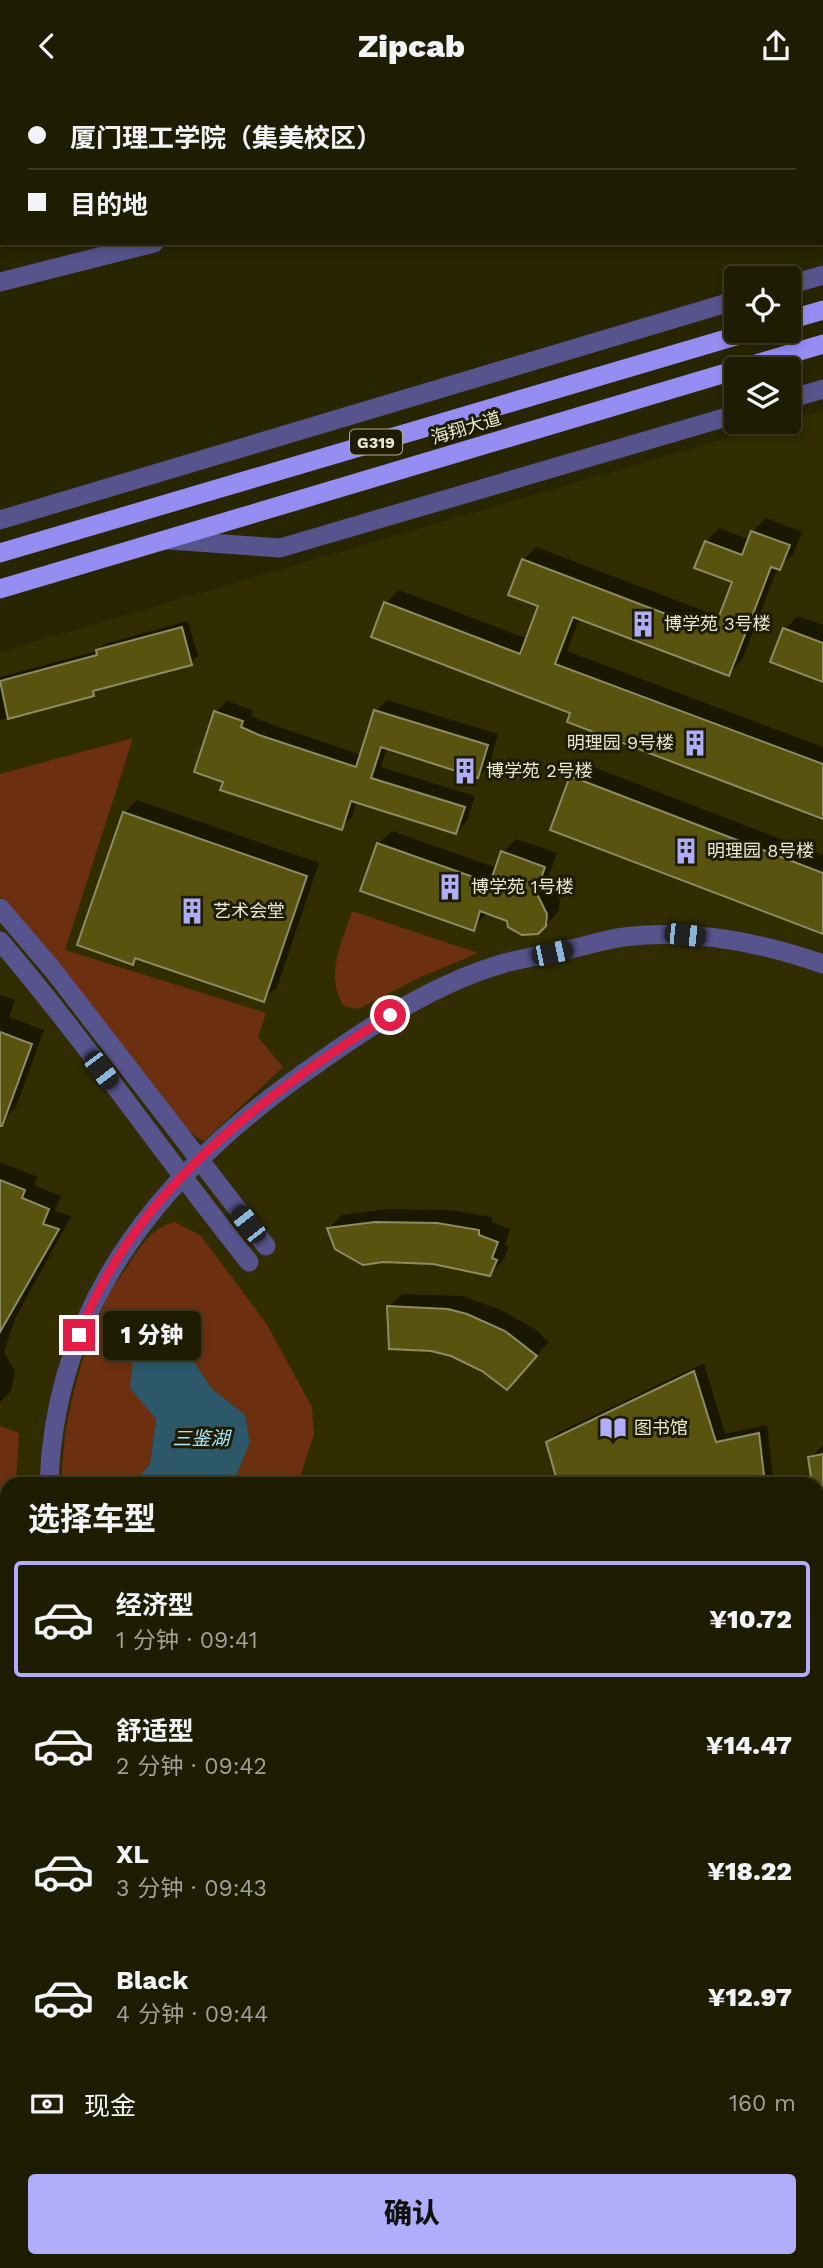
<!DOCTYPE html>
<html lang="zh">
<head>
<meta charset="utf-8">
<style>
  body { margin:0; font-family:"Work Sans","Noto Sans SC",sans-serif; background:#26250b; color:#f1f3f6; height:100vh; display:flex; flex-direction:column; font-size:26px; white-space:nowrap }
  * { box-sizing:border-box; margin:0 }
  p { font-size:23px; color:#a1a199 }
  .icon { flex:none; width:38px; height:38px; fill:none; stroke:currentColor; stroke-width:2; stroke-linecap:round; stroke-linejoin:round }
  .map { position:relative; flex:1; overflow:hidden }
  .details { position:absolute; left:0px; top:1386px; width:824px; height:791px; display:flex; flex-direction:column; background:#1e1c01; border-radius:21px 21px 0 0; box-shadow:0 4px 10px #0003,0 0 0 2px #3c3a23 }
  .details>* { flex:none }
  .guide { position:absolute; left:0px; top:0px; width:824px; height:154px; box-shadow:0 4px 10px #0003,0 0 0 2px #3c3a23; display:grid; align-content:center; height:154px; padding:0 28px; background:#1e1c01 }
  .tools { position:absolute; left:724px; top:175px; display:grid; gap:14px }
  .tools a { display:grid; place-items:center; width:77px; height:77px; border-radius:7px; background:#1e1c01; box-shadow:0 4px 10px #0003,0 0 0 2px #3c3a23; font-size:35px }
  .end { position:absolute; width:32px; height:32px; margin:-16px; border:9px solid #e11d48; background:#fff; box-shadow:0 0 0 4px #fff }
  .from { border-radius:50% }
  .bubble { position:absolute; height:49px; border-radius:7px; background:#1e1c01; box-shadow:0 4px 10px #0003,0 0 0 2px #3c3a23; font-size:23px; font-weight:800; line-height:49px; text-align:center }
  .car { position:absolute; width:21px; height:42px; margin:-21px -10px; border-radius:9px; box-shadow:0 0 5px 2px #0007; background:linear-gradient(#222 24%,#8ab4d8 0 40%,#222 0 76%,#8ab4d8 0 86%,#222 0) }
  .guide b { display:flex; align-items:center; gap:24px; height:66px; font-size:26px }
  .guide b+b { border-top:2px solid #3c3a23 }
  .guide i { width:18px; height:18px; background:#f1f3f6 }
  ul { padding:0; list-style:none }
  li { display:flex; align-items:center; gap:21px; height:116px; margin:0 14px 10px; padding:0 14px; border:4px solid transparent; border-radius:7px }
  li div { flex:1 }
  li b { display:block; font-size:26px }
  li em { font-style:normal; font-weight:800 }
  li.on { border-color:#b0aefa }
  li>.icon { width:63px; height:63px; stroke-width:1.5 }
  h2 { padding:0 28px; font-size:32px; line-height:84px }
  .pay { display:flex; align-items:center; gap:18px; height:77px; padding:0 28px; font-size:26px }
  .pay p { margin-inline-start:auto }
  .button { display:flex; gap:14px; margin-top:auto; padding:14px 28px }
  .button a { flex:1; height:80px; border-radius:7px; background:#b0aefa; color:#111; font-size:28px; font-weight:800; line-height:80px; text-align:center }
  header { display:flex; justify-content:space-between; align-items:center; height:91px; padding:0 28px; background:#1e1c01; font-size:32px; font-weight:800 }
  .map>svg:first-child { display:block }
</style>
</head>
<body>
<header><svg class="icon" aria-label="back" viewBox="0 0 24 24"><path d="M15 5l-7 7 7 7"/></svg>Zipcab<svg class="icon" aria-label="share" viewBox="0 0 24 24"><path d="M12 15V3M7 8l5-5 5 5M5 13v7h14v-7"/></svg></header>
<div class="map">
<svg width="823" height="2177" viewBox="0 0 823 2177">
  <rect width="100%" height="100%" fill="#282501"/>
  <path fill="#312d00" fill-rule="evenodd" d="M823,319V2177H0V561ZM7,1393H817V2170H7Z"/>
  <g fill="#6c3010">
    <path d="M133,647L65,859L266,922L258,946L283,976L204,1050L188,1041L64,880L0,805V683Z"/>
    <path d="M352,820L478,862L421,886L358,918L344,915C324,885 342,852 352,820Z"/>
    <path d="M175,1131L201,1145L266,1232L312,1316L314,1343L298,1393H233L250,1351L245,1324L212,1298L195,1272L156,1327L150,1373L132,1393H62C61,1331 82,1261 108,1205C113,1194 122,1184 129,1173C141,1155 152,1136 175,1131Z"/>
    <path d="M0,1335L19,1342L16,1393H7V1422L0,1418Z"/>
    <path d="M0,1430L7,1433V1539L0,1541Z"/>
    <path d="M7,1569V1672L0,1676V1571Z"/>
    <path d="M823,2048V2177H528L559,2170H817V2049Z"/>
  </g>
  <path fill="#2c5869" d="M153,1242L195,1272L212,1298L245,1324L250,1351L233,1393H132L150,1373L156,1328L130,1297L133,1268Z"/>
  <g fill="#0007">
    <path d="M766,427L802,441L793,464L778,476L742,569L729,583L580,526L567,560L823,656V726L572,621L386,512L399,499L528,548L541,514L523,469L536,456L720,526L734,490L706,451L719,437L750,449L753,440Z"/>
    <path d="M798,525L823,534V590L785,538Z"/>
    <path d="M188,530L198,565L191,572L100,596L93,603L0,629V586L97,560L104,553Z"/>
    <path d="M387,609L498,643L489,674L478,685L387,656L381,676L475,705L467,730L456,741L357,710L352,726L341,737L225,690L216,621L227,610L253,619L251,625L270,633L362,664L376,620Z"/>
    <path d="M585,673L823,764V841L571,686Z"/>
    <path d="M137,709L319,772L277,896L263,909L138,866L133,872L124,722Z"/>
    <path d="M392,740L497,777L503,761L516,748L557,762L548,787L560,809L559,820L543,838L530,843L509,828L488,821L473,838L378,753Z"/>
    <path d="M0,904L15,909L9,926L44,939L16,1016L3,1029L0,1028Z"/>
    <path d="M0,1071L38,1086L34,1094L61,1105L55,1120L71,1125L15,1228L4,1261L15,1281L11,1300L0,1311Z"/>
    <path d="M389,1118L451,1119L492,1126V1131L510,1138L505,1154L509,1156L503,1169L490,1183L329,1137L342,1124Z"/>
    <path d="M402,1203L462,1205L499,1218L535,1238L549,1251L520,1283L389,1216Z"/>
    <path d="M704,1272L725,1343L767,1334L774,1393H560L548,1351L557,1342Z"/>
    <path d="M823,1354V1412L817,1413V1393H813L810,1367Z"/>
    <path d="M823,1428V1540L817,1539V1485Z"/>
    <path d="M0,1844L7,1846V1911L0,1908Z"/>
    <path d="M0,2100L7,2103V2161L0,2158Z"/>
    <path d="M32,2170H185L199,2177H51Z"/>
    <path d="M352,2170H434L431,2177H380L373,2174L372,2177H350Z"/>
  </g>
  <g fill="#585410" stroke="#8e8c65" stroke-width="2">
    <path d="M751,440L790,454L780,479L771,476L729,585L573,526L555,573L823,673V728L567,631L570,622L371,546L384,511L520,563L538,515L508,504L522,468L713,541L732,491L694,477L705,450L742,464Z"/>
    <path d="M182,536L192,574L93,600L94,605L8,628L0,590L97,564L96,559Z"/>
    <path d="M783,537L823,552V591L770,571Z"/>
    <path d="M374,619L488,654L478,687L381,656L371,687L465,716L456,743L351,710L342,739L220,699L223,691L194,681L214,620L243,630L241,636L259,644L356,676Z"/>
    <path d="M570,685L823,782V843L550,739Z"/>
    <path d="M123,721L307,785L264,911L135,867L133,874L77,854Z"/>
    <path d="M377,752L490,792L501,760L545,776L536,801L547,823L546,835L538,843L522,844L508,836L507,830L480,820L474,840L360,800Z"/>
    <path d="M0,941L32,953L2,1035H0Z"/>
    <path d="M0,1089L25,1099L22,1107L49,1118L43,1133L59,1138L0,1241Z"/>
    <path d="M375,1131L437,1132L479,1139V1144L498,1151L492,1167L497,1169L490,1185L433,1173L383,1171L363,1174L335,1158L327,1137Z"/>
    <path d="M387,1215L448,1218L467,1223L505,1240L537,1265L507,1299L482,1280L451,1265L431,1260L389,1258Z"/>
    <path d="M694,1280L716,1351L759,1342L765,1393H558L546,1351Z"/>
    <path d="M823,1363V1409L817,1410V1393H812L808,1366Z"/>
  </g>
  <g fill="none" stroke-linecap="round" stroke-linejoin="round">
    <g stroke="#57538c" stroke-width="19">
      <path d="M443,2L444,0"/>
      <path d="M0,191L154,152"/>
      <path d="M0,817L53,879L266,1155"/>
      <path d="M0,850C88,953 164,1065 249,1171"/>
      <path d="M49,1393C55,1205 170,1074 318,972C374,932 438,891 505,872C525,867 547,863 567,859C586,855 605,848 624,846C691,838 760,851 823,873"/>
      <path d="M0,1557L7,1555"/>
      <path d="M0,1692L7,1689"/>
      <path d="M817,1925L823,1920"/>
      <path d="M817,1995L823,2003"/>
    </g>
    <g stroke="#57538c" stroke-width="19">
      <path d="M789,194L823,184"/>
      <path d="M789,308L823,298"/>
      <path d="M0,429L737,209"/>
      <path d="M168,449L280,457L737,323"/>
    </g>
    <g stroke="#958df2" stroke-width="19">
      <path d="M789,229L823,219"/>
      <path d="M0,462L753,240"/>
      <path d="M0,498L823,253"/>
    </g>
  </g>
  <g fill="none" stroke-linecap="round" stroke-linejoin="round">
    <path stroke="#e11d48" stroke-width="9" d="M79,1244C134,1098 264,1005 390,924"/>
  </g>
  <defs>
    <g id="building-bare" transform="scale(2.1)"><path d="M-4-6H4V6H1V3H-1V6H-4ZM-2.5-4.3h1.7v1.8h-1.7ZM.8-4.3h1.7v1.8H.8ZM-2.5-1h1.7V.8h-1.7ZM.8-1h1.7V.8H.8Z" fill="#b0aefa" stroke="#1e1c02" stroke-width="2.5" paint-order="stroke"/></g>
    <g id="library-bare" transform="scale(2.1)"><path d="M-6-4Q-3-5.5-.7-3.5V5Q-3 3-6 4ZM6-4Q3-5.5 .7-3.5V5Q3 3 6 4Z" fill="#b0aefa" stroke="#1e1c02" stroke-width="2.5" paint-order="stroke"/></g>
  </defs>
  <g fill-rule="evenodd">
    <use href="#building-bare" x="643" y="533"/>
    <use href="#building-bare" x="695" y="652"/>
    <use href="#building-bare" x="465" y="680"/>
    <use href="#building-bare" x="686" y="760"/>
    <use href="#building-bare" x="450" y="796"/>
    <use href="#building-bare" x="192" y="820"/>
    <use href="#library-bare" x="613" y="1337"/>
  </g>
  <g text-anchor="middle" stroke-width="6" stroke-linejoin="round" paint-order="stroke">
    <rect fill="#1e1c02" stroke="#adac96" stroke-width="2" x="350" y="338.5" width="52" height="25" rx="5"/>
    <g font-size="16" font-weight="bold" fill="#eae9d5">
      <text x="376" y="357">G319</text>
    </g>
    <g font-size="18" fill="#eae9d5" stroke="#1e1c02">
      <text transform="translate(466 337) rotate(-17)" y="6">海翔大道</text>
    </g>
    <g font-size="18" fill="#eae9d5" stroke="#1e1c02" text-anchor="start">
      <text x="664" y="539">博学苑 3号楼</text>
      <text x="674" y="658" text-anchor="end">明理园 9号楼</text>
      <text x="486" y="686">博学苑 2号楼</text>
      <text x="707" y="766">明理园 8号楼</text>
      <text x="471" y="802">博学苑 1号楼</text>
      <text x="213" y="826">艺术会堂</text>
      <text x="634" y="1343">图书馆</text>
    </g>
    <g font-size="19" font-style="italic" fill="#a8e3fb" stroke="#1e1c02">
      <text x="201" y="1354">三鉴湖</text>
    </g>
  </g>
</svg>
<div class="tools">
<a><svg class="icon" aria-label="locate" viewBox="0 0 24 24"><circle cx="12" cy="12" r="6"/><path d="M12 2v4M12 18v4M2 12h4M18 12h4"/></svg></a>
<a><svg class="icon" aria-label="layers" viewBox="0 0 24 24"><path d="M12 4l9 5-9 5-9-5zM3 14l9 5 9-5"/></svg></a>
</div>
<i class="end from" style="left:390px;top:924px"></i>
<i class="end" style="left:79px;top:1244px"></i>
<div class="bubble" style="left:103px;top:1220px;width:98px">1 分钟</div>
<i class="car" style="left:685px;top:844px;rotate:96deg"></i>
<i class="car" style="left:552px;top:862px;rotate:78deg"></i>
<i class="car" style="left:101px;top:979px;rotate:143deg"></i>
<i class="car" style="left:248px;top:1133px;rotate:322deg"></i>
<div class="guide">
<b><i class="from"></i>厦门理工学院（集美校区）</b>
<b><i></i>目的地</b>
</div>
<section class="details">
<h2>选择车型</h2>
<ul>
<li class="on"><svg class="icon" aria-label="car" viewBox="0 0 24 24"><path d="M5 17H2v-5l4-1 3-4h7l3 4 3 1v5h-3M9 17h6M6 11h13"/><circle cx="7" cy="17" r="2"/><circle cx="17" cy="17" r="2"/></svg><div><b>经济型</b><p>1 分钟 · 09:41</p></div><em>¥10.72</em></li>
<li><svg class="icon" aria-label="car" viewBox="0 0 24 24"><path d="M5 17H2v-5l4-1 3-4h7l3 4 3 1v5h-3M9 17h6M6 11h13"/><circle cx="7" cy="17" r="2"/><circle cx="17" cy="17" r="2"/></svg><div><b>舒适型</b><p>2 分钟 · 09:42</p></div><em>¥14.47</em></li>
<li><svg class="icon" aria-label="car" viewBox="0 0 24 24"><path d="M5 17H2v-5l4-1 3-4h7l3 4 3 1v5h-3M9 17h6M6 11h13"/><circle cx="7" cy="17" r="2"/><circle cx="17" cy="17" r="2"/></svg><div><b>XL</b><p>3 分钟 · 09:43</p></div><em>¥18.22</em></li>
<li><svg class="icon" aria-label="car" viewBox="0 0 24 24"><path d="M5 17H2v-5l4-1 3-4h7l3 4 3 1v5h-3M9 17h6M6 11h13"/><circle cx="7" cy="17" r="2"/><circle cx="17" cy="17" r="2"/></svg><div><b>Black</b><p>4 分钟 · 09:44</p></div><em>¥12.97</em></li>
</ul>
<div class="pay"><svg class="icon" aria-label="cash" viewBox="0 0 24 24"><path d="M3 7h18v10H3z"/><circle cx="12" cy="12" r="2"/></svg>现金<p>160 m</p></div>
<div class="button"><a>确认</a></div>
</section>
</div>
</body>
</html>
